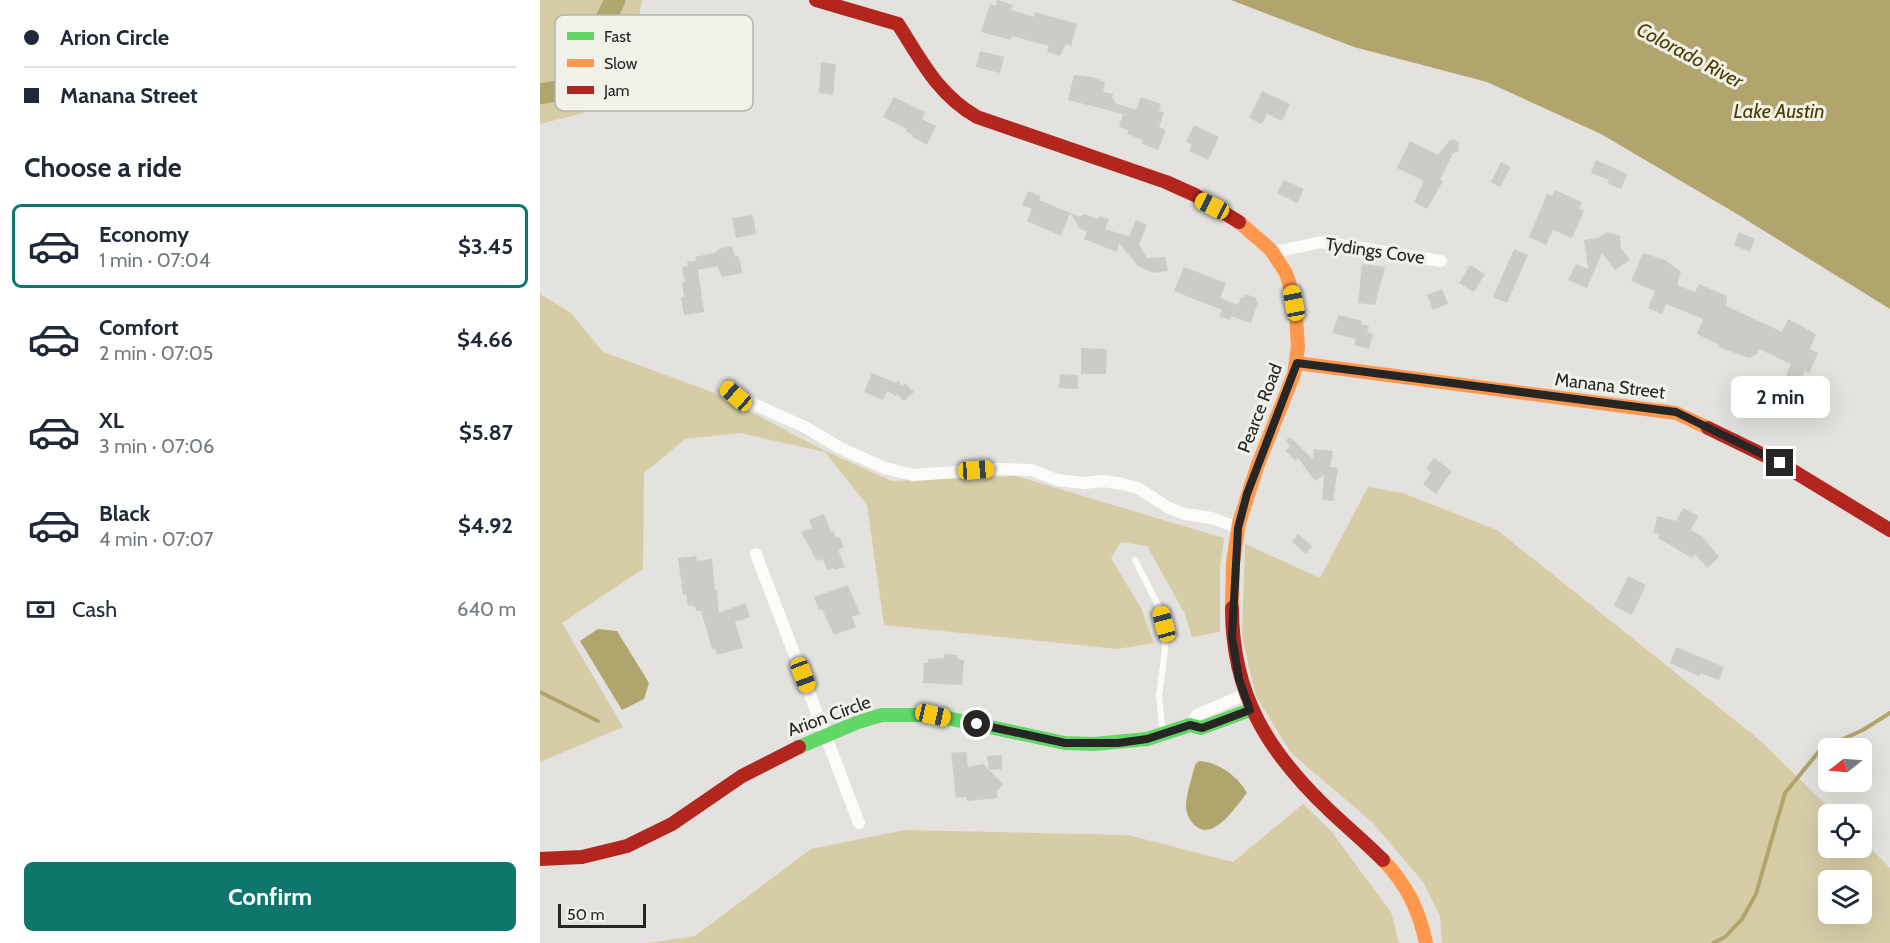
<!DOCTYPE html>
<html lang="en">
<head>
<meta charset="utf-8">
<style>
  body { margin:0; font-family:Cabin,sans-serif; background:#f2f2f3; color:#1f2937; height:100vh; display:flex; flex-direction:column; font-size:22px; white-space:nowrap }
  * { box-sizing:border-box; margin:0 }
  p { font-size:20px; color:#747a83 }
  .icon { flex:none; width:33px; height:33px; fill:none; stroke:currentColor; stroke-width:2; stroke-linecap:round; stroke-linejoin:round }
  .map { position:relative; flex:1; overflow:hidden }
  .drawer { display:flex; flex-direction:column; background:#fff; width:540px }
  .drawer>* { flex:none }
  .top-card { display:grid; align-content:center; height:132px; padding:0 24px; background:#fff }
  .needle { width:39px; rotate:253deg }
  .buttons { position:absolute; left:1278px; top:738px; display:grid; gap:12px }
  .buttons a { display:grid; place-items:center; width:54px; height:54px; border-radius:9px; background:#fff; box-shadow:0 6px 24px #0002; font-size:30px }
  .scale { position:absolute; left:18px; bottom:15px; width:88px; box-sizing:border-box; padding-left:6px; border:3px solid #272624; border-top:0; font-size:16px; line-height:21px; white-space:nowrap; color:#272624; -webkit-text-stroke:4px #f2f1e9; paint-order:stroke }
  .end { position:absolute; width:27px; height:27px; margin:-14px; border:8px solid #272624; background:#fff; box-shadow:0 0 0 3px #fff }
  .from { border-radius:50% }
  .bubble { position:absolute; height:42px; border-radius:9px; background:#fff; box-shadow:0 6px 24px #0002; font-size:20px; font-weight:700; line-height:42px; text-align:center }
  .car { position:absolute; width:18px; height:36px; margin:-18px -9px; border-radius:8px; box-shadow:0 0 4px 2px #0007; background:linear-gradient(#f5c518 24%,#345 0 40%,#f5c518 0 76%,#345 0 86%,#f5c518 0) }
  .top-card b { display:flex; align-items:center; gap:21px; height:57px; font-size:22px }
  .top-card b+b { border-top:2px solid #e0e1e3 }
  .top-card i { width:15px; height:15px; background:#1f2937 }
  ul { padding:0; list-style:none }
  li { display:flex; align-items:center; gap:18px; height:84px; margin:0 12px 9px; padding:0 12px; border:3px solid transparent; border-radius:9px }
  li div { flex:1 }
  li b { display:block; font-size:22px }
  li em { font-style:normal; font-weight:700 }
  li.selected { border-color:#0f766e }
  li>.icon { width:54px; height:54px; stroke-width:1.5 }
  h2 { padding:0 24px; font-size:27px; line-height:72px }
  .pay { display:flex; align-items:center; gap:15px; height:66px; padding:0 24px; font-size:22px }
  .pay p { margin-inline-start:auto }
  .cta { display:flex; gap:12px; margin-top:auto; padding:12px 24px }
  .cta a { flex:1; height:69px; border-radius:9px; background:#0f766e; color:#fff; font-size:24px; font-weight:700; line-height:69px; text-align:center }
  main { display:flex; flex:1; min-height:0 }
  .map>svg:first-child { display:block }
</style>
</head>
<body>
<main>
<section class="drawer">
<div class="top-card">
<b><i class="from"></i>Arion Circle</b>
<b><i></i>Manana Street</b>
</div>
<h2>Choose a ride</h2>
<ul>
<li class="selected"><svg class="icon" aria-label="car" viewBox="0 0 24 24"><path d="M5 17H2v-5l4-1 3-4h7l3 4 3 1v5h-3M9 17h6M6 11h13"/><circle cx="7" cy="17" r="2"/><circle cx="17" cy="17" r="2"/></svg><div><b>Economy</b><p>1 min · 07:04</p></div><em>$3.45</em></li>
<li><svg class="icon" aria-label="car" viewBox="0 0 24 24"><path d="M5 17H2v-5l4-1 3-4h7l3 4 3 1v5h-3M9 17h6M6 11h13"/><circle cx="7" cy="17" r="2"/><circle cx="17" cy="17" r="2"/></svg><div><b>Comfort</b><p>2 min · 07:05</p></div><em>$4.66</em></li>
<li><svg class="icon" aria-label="car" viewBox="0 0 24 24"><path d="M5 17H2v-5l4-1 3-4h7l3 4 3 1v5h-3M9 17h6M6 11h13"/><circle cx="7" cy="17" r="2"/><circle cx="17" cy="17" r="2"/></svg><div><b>XL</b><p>3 min · 07:06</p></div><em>$5.87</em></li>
<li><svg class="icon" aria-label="car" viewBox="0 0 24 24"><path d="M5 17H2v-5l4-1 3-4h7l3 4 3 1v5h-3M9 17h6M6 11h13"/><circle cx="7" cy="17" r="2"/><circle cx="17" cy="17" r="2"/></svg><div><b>Black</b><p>4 min · 07:07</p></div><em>$4.92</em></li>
</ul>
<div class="pay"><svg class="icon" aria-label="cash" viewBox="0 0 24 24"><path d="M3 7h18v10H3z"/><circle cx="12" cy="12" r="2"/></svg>Cash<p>640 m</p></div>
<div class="cta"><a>Confirm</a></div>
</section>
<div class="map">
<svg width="1350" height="943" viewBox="0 0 1350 943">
  <rect width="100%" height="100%" fill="#e3e2de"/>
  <g fill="#d6cda7" fill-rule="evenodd">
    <path d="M0,0H102L91,66L43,113L0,124Z"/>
    <path d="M0,294L31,313L63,352L175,393L285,451L352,481L476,476L684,538L680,568V632L652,637L645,614L607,546L581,542L571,558L601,608L614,643L577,649L344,625L327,505L285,452L200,433L145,439L104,473L103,569L22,623L83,727L0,762Z"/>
    <path d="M828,487L863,493L957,530L1222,742L1295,814H1288V848H1322V840L1350,868V943H902L900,916L883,882L833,823L751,753L716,696L702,637L705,544L780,578ZM1288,880H1322V914H1288Z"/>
    <path d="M763,804L791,831L851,912L859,943H108L155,936L271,849L365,830L588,835L693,862Z"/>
  </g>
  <g fill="#b1a56e">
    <path d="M691,0H1350V309L1197,214L1061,134L947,82L814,47Z"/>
    <path d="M58,629L77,631L109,683L104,699L82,710L40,641Z"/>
    <path d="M659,761C678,762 698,776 707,793C697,805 675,840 657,827C651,823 646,814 646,807C646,794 652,778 655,765Z"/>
  </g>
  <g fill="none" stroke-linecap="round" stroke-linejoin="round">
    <g stroke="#b1a56e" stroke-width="4">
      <path d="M0,692L58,721"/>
      <path d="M1173,943L1185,937L1202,919L1216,894L1245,793L1281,749L1323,730L1350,713"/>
    </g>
    <path stroke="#b1a56e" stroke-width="21" d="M0,94L33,88L75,0"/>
  </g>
  <g fill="#cbcbc7">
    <path d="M457,0L473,5L471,10L494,17L495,12L537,24L531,46L526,44L520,56L507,52L509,46L472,36L471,40L441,32L450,4L456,6Z"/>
    <path d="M440,51L464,57L460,73L436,67Z"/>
    <path d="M281,62L296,64L293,95L279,93Z"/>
    <path d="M534,75L552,77L565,82L563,92L573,94L572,99L575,100V103L596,110L601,97L621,104L619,111L624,113L619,127L625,129V132L618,150L602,144L603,140L587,134L588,130L579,127L583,114L528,100Z"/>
    <path d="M722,91L750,104L742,121L727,114L722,124L709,118Z"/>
    <path d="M354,97L385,112L382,119L396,126L387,145L372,137L373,135L366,131L367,129L343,117Z"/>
    <path d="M654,125L679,137L668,160L649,151L652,145L646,142Z"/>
    <path d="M914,139L919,142L918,152L913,153L900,180L903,181L887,209L874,202L884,181L857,168L870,141L898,155L909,141Z"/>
    <path d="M1056,160L1087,174L1081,189L1068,184L1069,180L1051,173Z"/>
    <path d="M961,162L971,167L960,187L951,182Z"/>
    <path d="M744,180L764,189L757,203L737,193Z"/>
    <path d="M1015,190L1042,202L1039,208L1044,211L1032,238L1013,230L1006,245L989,237L1007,194L1012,196Z"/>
    <path d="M488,191L501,196L499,200L540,217L544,214L558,219L559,216L569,219L565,229L589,236L596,220L607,225L599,244L607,258L625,257L628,271L614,273L598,266L579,243L577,252L544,239L547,231L540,229L530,213L521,236L487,221L492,209L482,205Z"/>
    <path d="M213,215L216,234L196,238L192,218Z"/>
    <path d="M1067,232L1080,236L1081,248L1090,260L1075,270L1062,253L1047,288L1028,280L1036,264L1048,269L1044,240L1058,238Z"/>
    <path d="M1199,232L1215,239L1210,252L1194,245Z"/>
    <path d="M192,246L195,257L199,256L202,273L182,277L177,266L158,270L164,312L144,315L141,297H144L142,282H145L142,267L148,266L147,262L156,261L155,257L174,253L179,249Z"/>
    <path d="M974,249L988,255L967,303L953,297Z"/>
    <path d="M1103,253L1125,260L1141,272L1137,285L1155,292L1159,284L1187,296L1186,306L1242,332L1248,319L1276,334L1270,349L1278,353L1269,373L1265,371L1260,382L1246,376L1251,364L1219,349L1217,354L1210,358L1203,356L1179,347L1180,345L1157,334L1163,319L1126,304L1122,314L1108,308L1115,291L1091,281Z"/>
    <path d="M822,264L845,267L835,305L818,303Z"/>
    <path d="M930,265L945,274L934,292L919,283Z"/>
    <path d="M644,267L686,283L680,298L698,305L701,297L704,298L705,294L717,298L715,301L718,302L711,323L691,316L690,320L679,316L682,310L634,291Z"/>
    <path d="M902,289L908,304L893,310L887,295Z"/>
    <path d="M799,315L822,321L821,324L829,326L827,332L833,334L829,349L814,345L816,339L792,333Z"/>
    <path d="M541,348L567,349L566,374H541Z"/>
    <path d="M332,373L356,383L358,381L362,386L365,383L374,392L364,401L357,394L356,396L347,391L343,400L324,392Z"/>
    <path d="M520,374L538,375V389L519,388Z"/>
    <path d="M1217,389L1231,395L1222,416L1209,411Z"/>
    <path d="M750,437L773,459L774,449L793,451L790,467L798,468L793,501L782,500L784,475L775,481L758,458L755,461L746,451L750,446L746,440Z"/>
    <path d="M894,458L912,471L896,494L883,484L891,473L886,469Z"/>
    <path d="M1143,508L1158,516L1151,530L1163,537L1179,557L1167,568L1155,554L1152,558L1118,538L1120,534L1114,533L1117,516L1136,521Z"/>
    <path d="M284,514L291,532L294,531L296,538L300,537L304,547L298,550L305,567L295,570L294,568L287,570L283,559L277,561L261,532L272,528L269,520Z"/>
    <path d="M758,534L772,546L766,554L752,542Z"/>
    <path d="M156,556L157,561L172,559L175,590H177L179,613L205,603L210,617L195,622L203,648L177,655L175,648L172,649L161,611H156L155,606H148L146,594L143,595L138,558Z"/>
    <path d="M1088,576L1106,585L1092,615L1074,606Z"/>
    <path d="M308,585L320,614L312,617L316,627L294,635L282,609L279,610L274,597Z"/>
    <path d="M1136,647L1184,667L1179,680L1161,673L1159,676L1130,663Z"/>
    <path d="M404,654L417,655V659L424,660L422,685L383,683L384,663H388V659L404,658Z"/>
    <path d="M426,752L428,767L443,764L449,770L447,756L462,755V769L449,770L463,784L457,791L458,798L427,801V797L416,798L411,753Z"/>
  </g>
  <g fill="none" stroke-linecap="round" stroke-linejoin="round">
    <path stroke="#fbfbfa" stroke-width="6" d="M595,560L621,611L624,624L625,650L619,696L623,734"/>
    <g stroke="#fbfbfa" stroke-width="12">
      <path d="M734,252L781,242L901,261"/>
      <path d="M184,387L196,396L267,428L300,448L345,468L373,475L457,469L492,470L517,480L544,483L563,481L583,484L598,488L629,508L645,514L672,518L698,528"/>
      <path d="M216,554L319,823"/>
      <path d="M650,725L657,715L704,695"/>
    </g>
    <path stroke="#63d668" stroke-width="14" d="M259,747L318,722L342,715H393L525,743L554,744L607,739L650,725L661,728L710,710"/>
    <g stroke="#ff974d" stroke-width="14">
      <path d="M757,363L1136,413L1168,428"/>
      <path d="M692,608L693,563L699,523L717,467L754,374L758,347L755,302L746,273L731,250L699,222"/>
      <path d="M843,860C867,885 879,910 886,943"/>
    </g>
    <g stroke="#b3261e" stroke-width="14">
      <path d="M276,0L358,24C381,60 398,95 437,117L626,182L655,195L699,222"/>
      <path d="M1168,428L1240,463L1350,530"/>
      <path d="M692,608C692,695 728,752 790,811C807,827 826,843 843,860"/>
      <path d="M0,859L42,857L87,846L132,824L202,776L259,747"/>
    </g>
  </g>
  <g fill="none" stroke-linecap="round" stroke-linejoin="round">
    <path stroke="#272624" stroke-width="8" d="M437,724L525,743H578L607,739L650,725L662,728L710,710L699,679L692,637L698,528L707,494L757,363L1136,412L1240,463"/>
  </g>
  <g text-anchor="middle" stroke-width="6" stroke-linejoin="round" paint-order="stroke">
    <g font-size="18" fill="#272624" stroke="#f2f1e9">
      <text transform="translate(835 251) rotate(8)" y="6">Tydings Cove</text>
      <text transform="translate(1070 386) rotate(7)" y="6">Manana Street</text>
      <text transform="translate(720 408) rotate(-69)" y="6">Pearce Road</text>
      <text transform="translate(289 716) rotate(-20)" y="6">Arion Circle</text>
    </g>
    <g font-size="20" font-style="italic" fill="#4b3e00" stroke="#f2f1e9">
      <text transform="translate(1150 55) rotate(28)" y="7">Colorado River</text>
      <text x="1239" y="118">Lake Austin</text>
    </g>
  </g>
  <rect x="15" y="15" width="198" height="96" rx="9" fill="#f2f1e9" stroke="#b5b4ae" stroke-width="1.5"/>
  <rect x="27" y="32" width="27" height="8" fill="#63d668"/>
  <rect x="27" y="59" width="27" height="8" fill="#ff974d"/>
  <rect x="27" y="86" width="27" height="8" fill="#b3261e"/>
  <g font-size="16" fill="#272624">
    <text x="64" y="42">Fast</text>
    <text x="64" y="69">Slow</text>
    <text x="64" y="96">Jam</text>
  </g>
</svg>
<div class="buttons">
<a><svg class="needle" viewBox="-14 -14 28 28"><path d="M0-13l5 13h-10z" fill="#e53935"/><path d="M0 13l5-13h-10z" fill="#747a83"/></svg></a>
<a><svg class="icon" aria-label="locate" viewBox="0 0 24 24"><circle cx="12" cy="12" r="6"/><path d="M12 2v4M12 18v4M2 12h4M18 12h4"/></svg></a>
<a><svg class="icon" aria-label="layers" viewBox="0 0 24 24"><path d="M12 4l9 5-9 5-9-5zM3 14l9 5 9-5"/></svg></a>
</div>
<div class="scale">50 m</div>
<i class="end from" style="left:437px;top:724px"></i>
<i class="end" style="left:1240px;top:463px"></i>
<div class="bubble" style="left:1191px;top:376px;width:99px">2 min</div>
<i class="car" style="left:672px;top:206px;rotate:297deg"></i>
<i class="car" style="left:754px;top:303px;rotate:349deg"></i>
<i class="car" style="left:196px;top:396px;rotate:311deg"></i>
<i class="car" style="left:436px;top:470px;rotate:86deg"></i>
<i class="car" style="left:624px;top:624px;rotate:345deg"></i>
<i class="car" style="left:263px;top:675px;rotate:159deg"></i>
<i class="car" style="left:393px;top:715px;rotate:103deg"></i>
</div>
</main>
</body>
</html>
